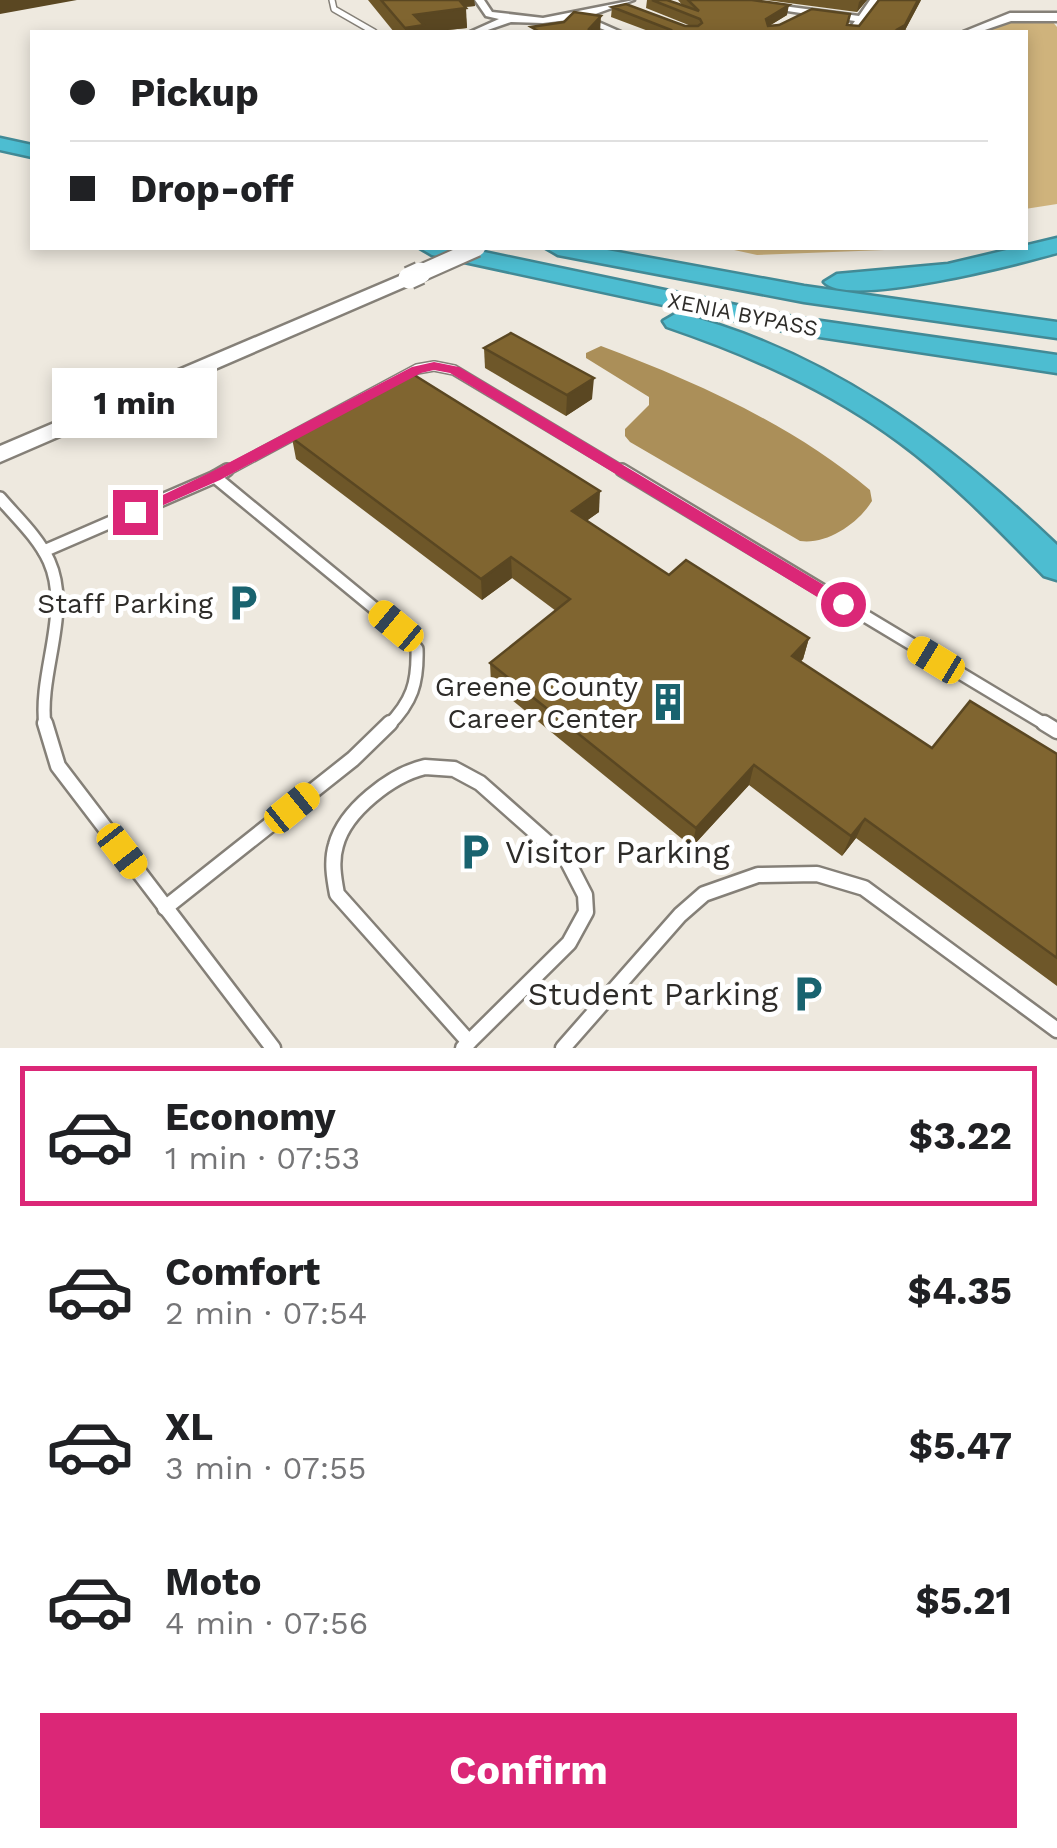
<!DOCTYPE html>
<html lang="en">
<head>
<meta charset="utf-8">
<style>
  body { margin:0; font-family:"Work Sans",sans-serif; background:#f6f6f6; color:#202124; height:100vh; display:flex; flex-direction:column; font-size:38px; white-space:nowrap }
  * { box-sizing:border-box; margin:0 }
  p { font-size:32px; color:#757577 }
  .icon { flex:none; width:55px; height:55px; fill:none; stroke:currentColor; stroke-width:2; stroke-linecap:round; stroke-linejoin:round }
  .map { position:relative; height:1048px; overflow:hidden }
  .sheet { display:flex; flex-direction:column; background:#fff; flex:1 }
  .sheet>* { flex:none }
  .hud { position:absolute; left:30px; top:30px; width:998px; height:220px; border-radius:0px; box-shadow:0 5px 15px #0003; display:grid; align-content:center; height:220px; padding:0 40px; background:#fff }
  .end { position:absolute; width:45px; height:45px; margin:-22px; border:12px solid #db2777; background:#fff; box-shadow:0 0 0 5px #fff }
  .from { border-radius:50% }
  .bubble { position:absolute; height:70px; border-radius:0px; background:#fff; box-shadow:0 5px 15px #0003; font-size:32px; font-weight:700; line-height:70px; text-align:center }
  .car { position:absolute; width:30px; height:60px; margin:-30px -15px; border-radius:12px; box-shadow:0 0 8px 2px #0007; background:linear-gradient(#f5c518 24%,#345 0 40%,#f5c518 0 76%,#345 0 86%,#f5c518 0) }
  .hud b { display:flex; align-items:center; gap:35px; height:95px; font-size:38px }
  .hud b+b { border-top:2px solid #e0e0e0 }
  .hud i { width:25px; height:25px; background:#202124 }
  ul { padding:18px 0 0; list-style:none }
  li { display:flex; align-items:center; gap:30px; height:140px; margin:0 20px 15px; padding:0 20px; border:5px solid transparent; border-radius:0px }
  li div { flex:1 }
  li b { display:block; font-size:38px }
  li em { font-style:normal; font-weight:700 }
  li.selected { border-color:#db2777 }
  li>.icon { width:90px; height:90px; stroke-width:1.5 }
  .primary-button { display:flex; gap:20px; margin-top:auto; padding:20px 40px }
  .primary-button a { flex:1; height:115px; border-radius:0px; background:#db2777; color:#fff; font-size:40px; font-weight:700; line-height:115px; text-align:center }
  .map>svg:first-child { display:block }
</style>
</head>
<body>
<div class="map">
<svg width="1057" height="1048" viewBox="0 0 1057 1048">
  <rect width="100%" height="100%" fill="#eee9df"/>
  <g fill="#cfb37c">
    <path d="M1051,20L1057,27V204L1025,209V32H969L994,22Z"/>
    <path d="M725,248H936L757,255Z"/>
  </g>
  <path fill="#ab8f59" d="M601,346C694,381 793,425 870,490L872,501C858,524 826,545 800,541L630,442L625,436V429L649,405V397L586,358V353Z"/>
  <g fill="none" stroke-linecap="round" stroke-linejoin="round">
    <g stroke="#858078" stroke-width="8">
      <path id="service-far3" d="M332,0L334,9L374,32"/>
    </g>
    <g stroke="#858078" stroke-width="12">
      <path id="service-far2" d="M223,473L417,369L434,366L454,370L626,473"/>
    </g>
    <g stroke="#858078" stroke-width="16">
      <g id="service-far1">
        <path d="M622,470L1048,726"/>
        <path d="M215,477L227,470"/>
        <path d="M0,498C17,518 38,537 49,561C72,612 38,672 45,726"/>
        <path d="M44,551L215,477L396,626L417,649C418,683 412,702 388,726"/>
      </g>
    </g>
    <g stroke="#858078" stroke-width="19">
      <g id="service">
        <path d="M45,723L58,766L273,1048"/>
        <path d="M1044,723L1057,731"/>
        <path d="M425,767L454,769L480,783L567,860L585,895L586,912L569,943L469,1042L337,894C334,878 331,861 336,845C345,811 391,775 425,767Z"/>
        <path d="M165,908L353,759L390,723"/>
        <path d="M463,1048L469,1042"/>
        <path d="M563,1048L680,915L704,894L758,875L817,874L864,888L1057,1030"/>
      </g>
    </g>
    <g stroke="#858078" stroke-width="5">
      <g id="minor">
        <path d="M475,0H484L492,12L543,18L634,0L587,17L621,32H610L576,19L543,23L511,22L482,32H470L499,19L486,16Z"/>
        <path d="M712,0H737L859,16L870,0H879L857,32H847L855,21Z"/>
      </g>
    </g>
    <g stroke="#858078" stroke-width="5">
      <g id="tertiary">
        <path d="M1010,13H1057V21H1011L979,32H963Z"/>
        <path d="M409,272L416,274V282L0,462V446Z"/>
      </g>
    </g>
    <g stroke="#428a96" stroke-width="5">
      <g id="motorway">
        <path d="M0,138L32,145V157L0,150Z"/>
        <path d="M1057,238V253C1021,263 847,309 824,282L837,274L948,264Z"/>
        <path d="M420,248H465L793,317L1057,355V373L793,333L432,255Z"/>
        <path d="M546,248H596L804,286L1057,322V338L804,302L558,255Z"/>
        <path d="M677,313C826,350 948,441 1057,545V580L1044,576C998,529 952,481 899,442C829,390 749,355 667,327L663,321Z"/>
      </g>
    </g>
    <use href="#service-far3" stroke="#fff" stroke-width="5"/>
    <use href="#service-far2" stroke="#fff" stroke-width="9"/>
    <use href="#service-far1" stroke="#fff" stroke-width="11"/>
    <use href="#service" stroke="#fff" stroke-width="14"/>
    <use href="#minor" fill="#fff" fill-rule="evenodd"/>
    <use href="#tertiary" fill="#fff" fill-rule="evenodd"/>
    <use href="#motorway" fill="#4dbdd1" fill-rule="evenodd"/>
    <g stroke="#858078" stroke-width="20" stroke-linecap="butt">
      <path id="tertiary-bridge-far1" d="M414,276L477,248"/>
    </g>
    <g stroke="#858078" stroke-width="25" stroke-linecap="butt">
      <path id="tertiary-bridge" d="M409,278L420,273"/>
    </g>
    <use href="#tertiary-bridge-far1" stroke="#fff" stroke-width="16"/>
    <use href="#tertiary-bridge" stroke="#fff" stroke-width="21"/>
  </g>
  <g fill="#6e5729">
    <path d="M368,0H474L475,6L465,7L467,28L428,32H394Z"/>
    <path d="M647,0H666L683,6L678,0H752L787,15L769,26H859L921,0L904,32H651L611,17L612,7L685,26H691L646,8Z"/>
    <path d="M766,0H867L857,12Z"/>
    <path d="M484,348L592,399L566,416L485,368Z"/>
    <path d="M292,438L599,512L586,521L669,575L809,638L803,659L800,662L932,748L1057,754V986L856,838L842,856L749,785L692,847L491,683L490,663L556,611L512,578L482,600L296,459Z"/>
  </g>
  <g fill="#5a4722">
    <path d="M0,0H77L0,14Z"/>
    <path d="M451,0H474L475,6L451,8Z"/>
    <path d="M861,0H867L857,12L859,2Z"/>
    <path d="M918,0H921L904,32H896L898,29Z"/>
    <path d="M789,5L787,15L764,29L766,19Z"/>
    <path d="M466,8L467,28L428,32H405V28L414,15Z"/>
    <path d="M601,16L600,32H589V29Z"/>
    <path d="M594,378L592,399L566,416L567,395Z"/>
    <path d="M600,491L599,512L571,532L572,511Z"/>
    <path d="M511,557L512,578L482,600L481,579Z"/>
    <path d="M809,638L803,659L785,677L792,656Z"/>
    <path d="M754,765L749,785L692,847L696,828Z"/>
    <path d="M865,819L856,838L842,856L851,836Z"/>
  </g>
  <g fill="#806530" stroke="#5a4722" stroke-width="2.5">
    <path d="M381,0H459L466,8L414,15L424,25L405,28Z"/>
    <path d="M652,0H667L699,11L688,0H752L789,5L766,19L768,26L779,25L812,9L850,14L847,25L859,26L879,0H918L905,25L898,29L902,30L896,32H670L671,30L612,7L626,4L685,26H698L702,23L700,19Z"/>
    <path d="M574,12L601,16L589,29L594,32H540L531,27L564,22Z"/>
    <path d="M511,333L594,378L567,395L484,348Z"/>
    <path d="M411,373L600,491L572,511L669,575L686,560L809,638L792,656L932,748L970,701L1057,754V958L865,819L851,836L754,765L696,828L490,663L570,599L511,557L481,579L292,438Z"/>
  </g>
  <path fill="#db2777" d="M434,362L459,367L849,600V609H837L450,373L434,370L421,373L220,480L141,515L135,517L127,512L209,473L412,367Z"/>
  <defs>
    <g id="parking-bare" transform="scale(3)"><path d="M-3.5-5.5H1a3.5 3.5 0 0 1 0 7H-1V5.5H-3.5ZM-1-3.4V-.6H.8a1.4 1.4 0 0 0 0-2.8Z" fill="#19636f" stroke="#fff" stroke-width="2.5" paint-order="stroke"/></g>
    <g id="building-bare" transform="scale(3)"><path d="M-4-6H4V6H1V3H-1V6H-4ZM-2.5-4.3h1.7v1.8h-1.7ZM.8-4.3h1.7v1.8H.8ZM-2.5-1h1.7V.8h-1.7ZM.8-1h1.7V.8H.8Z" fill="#19636f" stroke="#fff" stroke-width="2.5" paint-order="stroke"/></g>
  </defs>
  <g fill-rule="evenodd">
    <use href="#parking-bare" x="243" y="603"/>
    <use href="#building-bare" x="668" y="702"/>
    <use href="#parking-bare" x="475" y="852"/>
    <use href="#parking-bare" x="808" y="994"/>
  </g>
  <g text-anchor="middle" stroke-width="10" stroke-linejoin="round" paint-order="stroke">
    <g font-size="22" fill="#2e2c29" stroke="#fff">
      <text transform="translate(743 314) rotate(11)" y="8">XENIA BYPASS</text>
    </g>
    <g font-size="28" fill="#2e2c29" stroke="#fff" text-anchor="end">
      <text x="213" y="613">Staff Parking</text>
      <text x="638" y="696">Greene County<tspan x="638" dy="32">Career Center</tspan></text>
    </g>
    <g font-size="32" fill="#2e2c29" stroke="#fff" text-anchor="start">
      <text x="505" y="863">Visitor Parking</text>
      <text x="778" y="1005" text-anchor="end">Student Parking</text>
    </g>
  </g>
</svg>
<i class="end from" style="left:843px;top:604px"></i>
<i class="end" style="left:135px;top:512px"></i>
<div class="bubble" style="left:52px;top:368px;width:165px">1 min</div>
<i class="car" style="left:396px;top:626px;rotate:310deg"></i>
<i class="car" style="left:936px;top:660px;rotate:301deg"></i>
<i class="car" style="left:292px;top:808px;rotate:51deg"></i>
<i class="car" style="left:122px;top:851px;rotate:142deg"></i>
<div class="hud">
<b><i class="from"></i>Pickup</b>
<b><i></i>Drop-off</b>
</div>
</div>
<section class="sheet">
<ul>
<li class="selected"><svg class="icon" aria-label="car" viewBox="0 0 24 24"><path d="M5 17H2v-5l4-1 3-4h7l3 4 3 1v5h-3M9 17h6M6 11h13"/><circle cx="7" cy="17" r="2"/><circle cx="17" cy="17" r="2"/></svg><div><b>Economy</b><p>1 min · 07:53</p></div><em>$3.22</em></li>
<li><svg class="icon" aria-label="car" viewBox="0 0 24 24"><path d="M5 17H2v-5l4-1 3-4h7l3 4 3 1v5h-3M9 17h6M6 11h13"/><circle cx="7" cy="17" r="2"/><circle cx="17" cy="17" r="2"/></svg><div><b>Comfort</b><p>2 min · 07:54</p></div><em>$4.35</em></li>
<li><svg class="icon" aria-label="car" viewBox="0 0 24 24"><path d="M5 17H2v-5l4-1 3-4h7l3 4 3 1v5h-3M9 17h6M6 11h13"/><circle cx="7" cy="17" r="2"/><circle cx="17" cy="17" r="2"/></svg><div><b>XL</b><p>3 min · 07:55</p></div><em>$5.47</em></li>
<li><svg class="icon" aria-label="car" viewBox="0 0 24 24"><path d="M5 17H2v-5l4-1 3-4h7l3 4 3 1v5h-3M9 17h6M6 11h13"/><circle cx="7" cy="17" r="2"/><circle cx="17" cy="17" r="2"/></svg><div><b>Moto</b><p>4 min · 07:56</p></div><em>$5.21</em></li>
</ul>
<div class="primary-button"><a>Confirm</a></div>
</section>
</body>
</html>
